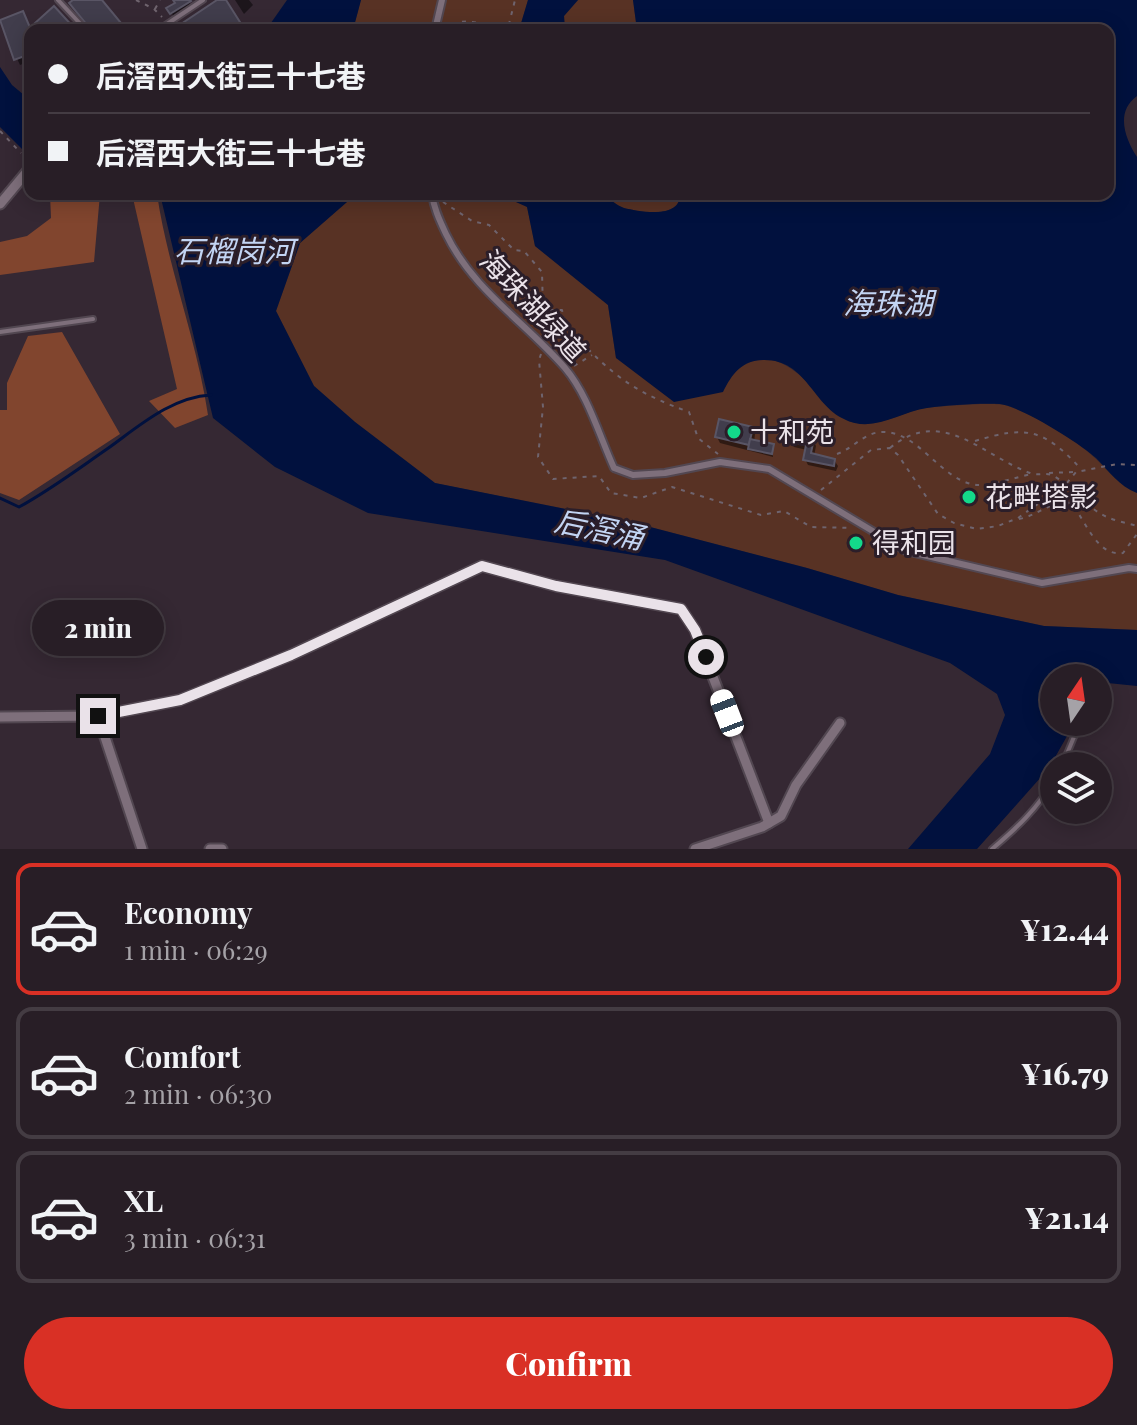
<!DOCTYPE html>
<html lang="en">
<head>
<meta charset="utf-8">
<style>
  body { margin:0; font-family:"Playfair Display","Noto Sans SC",serif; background:#342b32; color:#f1f3f6; height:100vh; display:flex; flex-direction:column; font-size:30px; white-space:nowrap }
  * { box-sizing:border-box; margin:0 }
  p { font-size:26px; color:#a5a2a7 }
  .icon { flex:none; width:44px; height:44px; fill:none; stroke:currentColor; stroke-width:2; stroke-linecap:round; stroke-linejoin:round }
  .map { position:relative; height:849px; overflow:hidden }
  .drawer { display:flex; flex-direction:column; background:#281e26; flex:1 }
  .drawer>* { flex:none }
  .banner { position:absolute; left:24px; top:24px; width:1090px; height:176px; border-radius:16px; box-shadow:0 4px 20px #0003,0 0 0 2px #443c43; display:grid; align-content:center; height:176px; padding:0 24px; background:#281e26 }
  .needle { width:52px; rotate:13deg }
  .tools { position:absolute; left:1040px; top:664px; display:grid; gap:16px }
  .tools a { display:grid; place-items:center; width:72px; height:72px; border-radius:50%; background:#281e26; box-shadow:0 4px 20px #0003,0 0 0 2px #443c43; font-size:40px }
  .end { position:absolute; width:36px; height:36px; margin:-18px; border:10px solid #eae2e9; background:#111; box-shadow:0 0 0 4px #111 }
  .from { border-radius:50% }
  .bubble { position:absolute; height:56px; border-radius:28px; background:#281e26; box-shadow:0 4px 20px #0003,0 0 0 2px #443c43; font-size:26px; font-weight:800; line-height:56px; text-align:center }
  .car { position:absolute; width:24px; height:48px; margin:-24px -12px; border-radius:10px; box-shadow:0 0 6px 2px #0007; background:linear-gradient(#fff 24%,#345 0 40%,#fff 0 76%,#345 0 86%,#fff 0) }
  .banner b { display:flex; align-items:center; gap:28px; height:76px; font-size:30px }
  .banner b+b { border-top:2px solid #443c43 }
  .banner i { width:20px; height:20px; background:#f1f3f6 }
  ul { padding:14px 0 0; list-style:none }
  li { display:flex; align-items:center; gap:24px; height:132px; margin:0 16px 12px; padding:0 8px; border:4px solid #443c43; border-radius:16px }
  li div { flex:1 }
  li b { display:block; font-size:30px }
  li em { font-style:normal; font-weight:800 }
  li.current { border-color:#d93025 }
  li>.icon { width:72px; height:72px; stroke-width:1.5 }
  .button { display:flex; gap:16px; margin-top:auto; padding:16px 24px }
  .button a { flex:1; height:92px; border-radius:48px; background:#d93025; color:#fff; font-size:32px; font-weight:800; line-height:92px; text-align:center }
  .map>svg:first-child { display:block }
</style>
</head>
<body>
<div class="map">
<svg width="1137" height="849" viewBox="0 0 1137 849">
  <rect width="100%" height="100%" fill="#352833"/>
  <g fill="#583224">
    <path d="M361,0H528L519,30H353Z"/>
    <path d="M578,0H633L637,30H565L564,16Z"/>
    <path d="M366,194H483L491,202H516L527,206L535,246L608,305L616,358L730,377C769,336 801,375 830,405C836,411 841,418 848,421C878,430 898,413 925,408C939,406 994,402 1005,405C1033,414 1074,438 1095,458C1109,471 1119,486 1137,493V630L1044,626L898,595L807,568L631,522L435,483L355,422L314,386L276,311L300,243L347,202Z"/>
    <path d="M606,194H680C681,219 640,212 624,208C618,206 612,201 607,197Z"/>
  </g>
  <g fill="#81452e">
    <path d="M50,194H100L94,262L0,275V242L27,236L51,218Z"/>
    <path d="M132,194H157C168,269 197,340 208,415L175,428L149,401L177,389Z"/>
    <path d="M62,332L120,434L19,500L0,493V410H7V383L28,336Z"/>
  </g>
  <g fill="#01113e">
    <path d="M287,0H361L353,30H266Z"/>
    <path d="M528,0H578L564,16L565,30H519Z"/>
    <path d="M633,0H1137V96C1115,112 1125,138 1137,157V493C1119,486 1109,471 1096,458C1080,443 1020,406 1000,404C978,403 949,405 927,408C899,412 873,434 844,419C812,404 806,359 763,360C742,360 732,374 723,392L674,402L616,358L608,305L535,246L527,207L516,202H491L483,194H606L607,197C612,201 618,206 624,208C640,212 681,219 680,194H1108V30H637Z"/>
    <path d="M0,67L12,85L30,100V151H24L0,127Z"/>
    <path d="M160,194H366L347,202L300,243L276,311L314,386L355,422L435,483L631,522L807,568L898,595L1044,626L1137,630V686L1098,682V678H1054V722H1075L1049,768L977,849H908L990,754L1005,715L997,694L950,663L665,560L368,513L275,467L213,418Z"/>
  </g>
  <g fill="#0007">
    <path d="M175,0H188L191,5L174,17L169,9L177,4Z"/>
    <path d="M235,0H249L253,5L244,14Z"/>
    <path d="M22,13L30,30V61L20,65L0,22Z"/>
    <path d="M752,428L755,434L754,442L773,446V457L720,443L717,437Z"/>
    <path d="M813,440L816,446L814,456L834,460L838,466L836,471L808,465L805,459L807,450L794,447L790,441Z"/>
  </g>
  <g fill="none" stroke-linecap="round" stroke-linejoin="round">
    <path stroke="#01113e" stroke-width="3" d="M0,498L19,507C50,490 78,469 107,449C138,427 171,397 211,395"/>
  </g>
  <g fill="#413d4c" stroke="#595565" stroke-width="2">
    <path d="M73,0H102L126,29L91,30L69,3Z"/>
    <path d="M173,0H190L191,1L170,14L166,8L175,3Z"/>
    <path d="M217,0H226L245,30H172Z"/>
    <path d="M54,6L76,30H41L35,23Z"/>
    <path d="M23,11L31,30L30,54L14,60L0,20Z"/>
    <path d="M719,419L753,427L749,445L715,437Z"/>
    <path d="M790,433L814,438L811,453L835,459L834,466L803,460L806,445L788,441Z"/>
    <path d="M750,439L774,444L772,454L748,449Z"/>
  </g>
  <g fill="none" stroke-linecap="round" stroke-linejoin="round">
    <g stroke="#524751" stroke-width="8">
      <g id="service">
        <path d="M58,0L86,30"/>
        <path d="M158,30L203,0"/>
        <path d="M0,332L93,319"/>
        <path d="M1062,766L1076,732"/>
        <path d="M992,849C1017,828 1038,808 1054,780"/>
      </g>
    </g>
    <g stroke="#524751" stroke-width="10">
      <g id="pedestrian">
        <path d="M435,30L442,0"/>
        <path d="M432,194C434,209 440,221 446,234C473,290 525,322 565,368C588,395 599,435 614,468L633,475L665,473L720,462L769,469L906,551L1042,583L1129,568L1137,569"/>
      </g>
    </g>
    <g stroke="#524751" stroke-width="13">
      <g id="minor">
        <path d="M0,204L30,168"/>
        <path d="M98,716L142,849"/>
        <path d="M0,717L98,716L180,700L291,655L482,566L556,586L681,609L695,630L769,823"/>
        <path d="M210,849H222"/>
        <path d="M695,849L762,827L781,816L796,785L840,723"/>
      </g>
    </g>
    <g stroke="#6f646e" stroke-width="2" stroke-dasharray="4 6" stroke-linecap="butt">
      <path d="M136,0L154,9L162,17"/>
      <path d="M155,9L160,0"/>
      <path d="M444,30C462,15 479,23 499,30"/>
      <path d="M500,30L509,24L515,0"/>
      <path d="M0,131L21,153"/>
      <path d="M443,202L472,221L489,225L514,250L524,251L542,272L543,310H562C566,331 574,336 589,350C622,383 645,396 689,412L698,438L718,454"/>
      <path d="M541,354L539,360L543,407L538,457L553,479L599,476L611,493L641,498L672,487L761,515L784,511L811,527L852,528"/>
      <path d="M574,366L592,355"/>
      <path d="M975,441C1027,425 1044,429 1081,469"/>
      <path d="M890,448C942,405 983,456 1030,473C1038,476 1046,472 1054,476C1072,487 1088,509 1107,517C1116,521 1127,523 1137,526"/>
      <path d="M837,454C852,449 864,433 881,432C919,430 940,481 977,485C990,486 1017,477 1032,474"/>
      <path d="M1049,473L1074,472"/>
      <path d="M821,490L871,450L890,448L898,455L938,514L954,523L977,529L998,526L1018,518L1066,484L1076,472L1117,464L1137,465"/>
      <path d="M1019,519C1037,516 1051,500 1071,503C1086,521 1097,557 1123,553L1137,534"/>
    </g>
    <use href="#service" stroke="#7e6f7b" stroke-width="4"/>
    <use href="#pedestrian" stroke="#7e6f7b" stroke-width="6"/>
    <use href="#minor" stroke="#7e6f7b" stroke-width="9"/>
  </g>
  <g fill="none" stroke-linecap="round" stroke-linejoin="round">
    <path stroke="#eae2e9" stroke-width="10" d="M98,716L180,700L291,655L482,566L556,586L681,609L695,630L706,657"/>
  </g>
  <g fill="#13d98a" stroke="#2b1e29" stroke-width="3">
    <circle cx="734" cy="432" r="8"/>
    <circle cx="969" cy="497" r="8"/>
    <circle cx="856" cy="543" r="8"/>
  </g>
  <g text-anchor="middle" stroke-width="6" stroke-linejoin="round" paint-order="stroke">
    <g font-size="28" fill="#eae2e9" stroke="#2b1e29">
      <text transform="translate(533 306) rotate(47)" y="10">海珠湖绿道</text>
    </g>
    <g font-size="28" fill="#eae2e9" stroke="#2b1e29" text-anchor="start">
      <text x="750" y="442">十和苑</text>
      <text x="985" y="507">花畔塔影</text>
      <text x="872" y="553">得和园</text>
    </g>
    <g font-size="30" font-style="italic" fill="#c2d4f3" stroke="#2b1e29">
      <text x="234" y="262">石榴岗河</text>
      <text x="888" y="314">海珠湖</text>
      <text transform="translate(599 530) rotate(12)" y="10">后滘涌</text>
    </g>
  </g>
</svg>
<div class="tools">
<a><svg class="needle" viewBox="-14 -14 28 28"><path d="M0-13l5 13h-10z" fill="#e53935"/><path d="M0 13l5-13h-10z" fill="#a5a2a7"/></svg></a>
<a><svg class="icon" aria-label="layers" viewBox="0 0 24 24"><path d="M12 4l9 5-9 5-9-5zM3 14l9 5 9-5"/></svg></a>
</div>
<i class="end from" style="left:706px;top:657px"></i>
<i class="end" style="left:98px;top:716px"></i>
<div class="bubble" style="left:32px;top:600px;width:132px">2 min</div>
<i class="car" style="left:727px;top:713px;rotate:339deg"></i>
<div class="banner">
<b><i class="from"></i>后滘西大街三十七巷</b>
<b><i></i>后滘西大街三十七巷</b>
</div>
</div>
<section class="drawer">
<ul>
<li class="current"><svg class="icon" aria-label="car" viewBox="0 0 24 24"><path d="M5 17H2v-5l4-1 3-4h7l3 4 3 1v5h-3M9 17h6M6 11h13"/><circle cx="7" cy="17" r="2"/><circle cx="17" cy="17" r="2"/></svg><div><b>Economy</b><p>1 min · 06:29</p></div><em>¥12.44</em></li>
<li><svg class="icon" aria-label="car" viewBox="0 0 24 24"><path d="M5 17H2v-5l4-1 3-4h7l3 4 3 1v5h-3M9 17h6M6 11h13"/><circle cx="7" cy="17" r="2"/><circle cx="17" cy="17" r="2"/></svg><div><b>Comfort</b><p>2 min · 06:30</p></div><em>¥16.79</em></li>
<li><svg class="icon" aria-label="car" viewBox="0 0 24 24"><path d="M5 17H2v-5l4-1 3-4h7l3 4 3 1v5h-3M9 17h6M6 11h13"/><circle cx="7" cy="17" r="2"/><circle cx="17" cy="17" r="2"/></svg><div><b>XL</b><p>3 min · 06:31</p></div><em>¥21.14</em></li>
</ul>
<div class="button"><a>Confirm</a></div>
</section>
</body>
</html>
